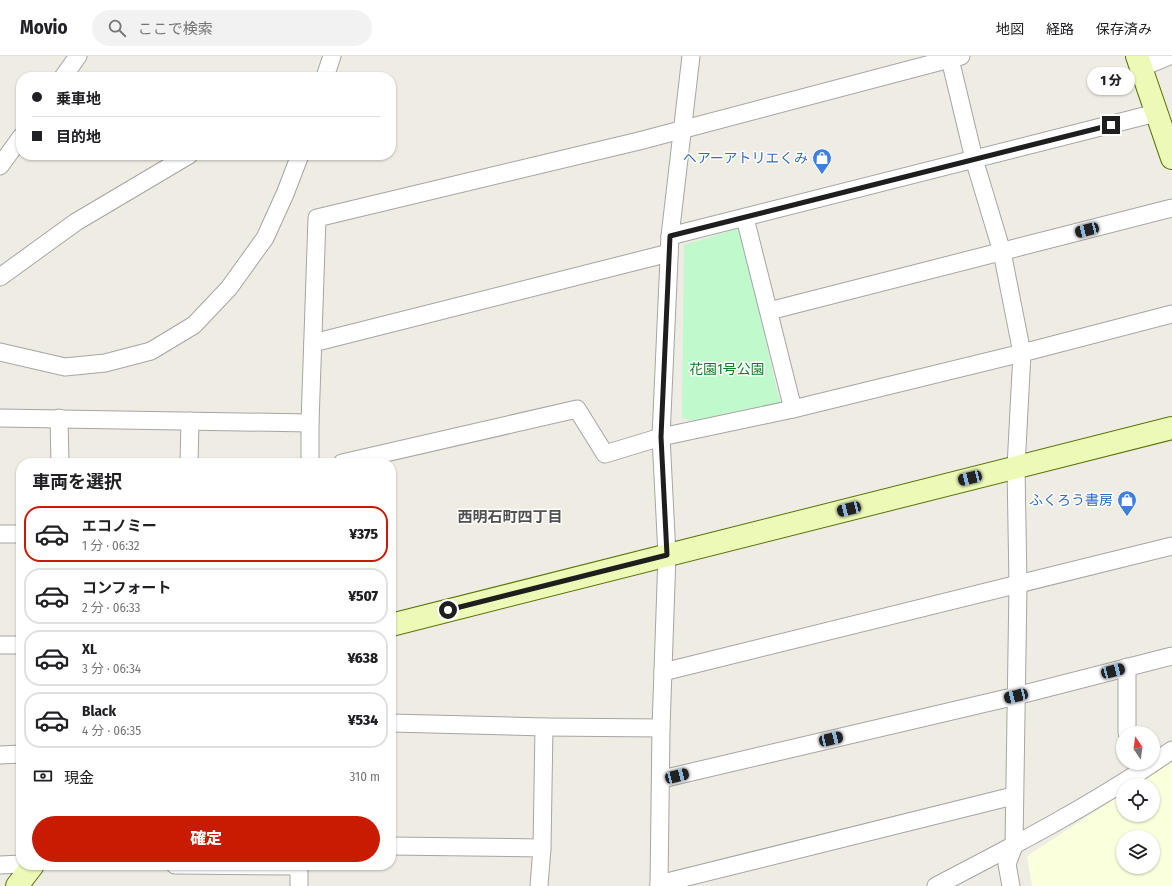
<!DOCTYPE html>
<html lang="ja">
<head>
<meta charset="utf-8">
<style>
  body { margin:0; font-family:"Fira Sans Condensed","Noto Sans JP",sans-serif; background:#f2f2f2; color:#202124; height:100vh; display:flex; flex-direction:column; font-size:15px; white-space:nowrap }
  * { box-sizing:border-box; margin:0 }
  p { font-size:13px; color:#757577 }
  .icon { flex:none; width:22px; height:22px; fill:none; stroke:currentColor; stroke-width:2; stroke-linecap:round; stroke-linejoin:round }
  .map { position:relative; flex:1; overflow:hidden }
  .details { position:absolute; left:16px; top:402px; width:380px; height:412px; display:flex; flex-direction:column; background:#fff; border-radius:16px; box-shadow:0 1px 3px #0004 }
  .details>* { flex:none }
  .hud { position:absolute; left:16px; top:16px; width:380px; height:88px; border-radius:16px; box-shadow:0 1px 3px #0004; display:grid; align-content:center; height:88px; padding:0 16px; background:#fff }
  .needle { width:26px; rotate:347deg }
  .buttons { position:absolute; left:1116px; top:670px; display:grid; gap:8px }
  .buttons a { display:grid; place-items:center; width:44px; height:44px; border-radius:50%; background:#fff; box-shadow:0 1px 3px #0004; font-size:20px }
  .end { position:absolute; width:18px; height:18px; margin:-9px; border:5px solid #1e1e1e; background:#fff; box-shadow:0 0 0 2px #fff }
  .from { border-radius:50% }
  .bubble { position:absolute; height:28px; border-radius:14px; background:#fff; box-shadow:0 1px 3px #0004; font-size:13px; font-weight:800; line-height:28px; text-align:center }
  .car { position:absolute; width:12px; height:24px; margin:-12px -6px; border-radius:5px; box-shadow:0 0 3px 1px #0007; background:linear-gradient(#222 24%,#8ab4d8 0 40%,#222 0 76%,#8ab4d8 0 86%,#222 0) }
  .hud b { display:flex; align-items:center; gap:14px; height:38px; font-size:15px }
  .hud b+b { border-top:1px solid #e0e0e0 }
  .hud i { width:10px; height:10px; background:#202124 }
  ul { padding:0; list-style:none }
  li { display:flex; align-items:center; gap:12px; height:56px; margin:0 8px 6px; padding:0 8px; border:2px solid #e0e0e0; border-radius:16px }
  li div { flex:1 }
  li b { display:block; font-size:15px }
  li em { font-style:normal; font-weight:800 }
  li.active { border-color:#c91b02 }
  li>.icon { width:36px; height:36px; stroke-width:1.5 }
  h2 { padding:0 16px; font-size:18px; line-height:48px }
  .pay { display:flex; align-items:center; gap:10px; height:44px; padding:0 16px; font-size:15px }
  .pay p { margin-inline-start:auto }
  .cta { display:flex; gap:8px; margin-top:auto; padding:8px 16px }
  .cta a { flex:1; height:46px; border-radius:24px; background:#c91b02; color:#fff; font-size:16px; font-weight:800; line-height:46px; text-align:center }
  header { display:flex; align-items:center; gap:24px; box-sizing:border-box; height:56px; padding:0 20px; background:#fff; border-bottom:1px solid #e0e0e0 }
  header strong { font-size:19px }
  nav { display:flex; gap:22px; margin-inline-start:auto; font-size:14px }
  .search { width:280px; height:36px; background:#f2f2f2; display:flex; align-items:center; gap:10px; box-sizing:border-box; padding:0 14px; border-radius:22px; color:#757577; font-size:15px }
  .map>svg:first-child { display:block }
</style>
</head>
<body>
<header>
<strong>Movio</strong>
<div class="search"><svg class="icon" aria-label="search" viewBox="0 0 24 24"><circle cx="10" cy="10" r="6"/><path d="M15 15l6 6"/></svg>ここで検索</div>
<nav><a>地図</a><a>経路</a><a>保存済み</a></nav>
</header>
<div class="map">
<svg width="1172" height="830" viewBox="0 0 1172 830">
  <rect width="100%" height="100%" fill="#efece3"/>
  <path fill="#faffdc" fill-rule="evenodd" d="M1172,705V830H1032L1027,800L1123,737V759H1153V729H1136ZM1123,781H1153V811H1123Z"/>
  <path fill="#c0f9cc" d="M740,172L780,347L695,365L682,362L684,189Z"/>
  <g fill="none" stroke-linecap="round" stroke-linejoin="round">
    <g stroke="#a5a5a5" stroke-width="19">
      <g id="street">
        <path d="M950,3L974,103L1002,196L1022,297L1016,411L1018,529L1014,790L1007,808L1011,830"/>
        <path d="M1141,12L1169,0"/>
        <path d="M63,21L78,0"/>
        <path d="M325,21L332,0"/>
        <path d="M0,110L21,81"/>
        <path d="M745,162L793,353"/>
        <path d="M670,180L1156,57"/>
        <path d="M0,221L76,166L189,99"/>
        <path d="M769,255L1172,152"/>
        <path d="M313,287L669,197"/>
        <path d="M0,296L65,311L105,307L151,295L194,269L229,232L265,182L285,138L300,99"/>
        <path d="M0,362L310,367"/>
        <path d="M59,362L60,407"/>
        <path d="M189,407L190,365"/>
        <path d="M310,407V367L317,162L639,85L961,0"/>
        <path d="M342,407L577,353L605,398L661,381L793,353L1022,297L1172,258"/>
        <path d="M0,478H21"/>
        <path d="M0,589H21"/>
        <path d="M1127,611V677"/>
        <path d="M663,616L1172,490"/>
        <path d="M391,667L544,671L661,672"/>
        <path d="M0,699L21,698"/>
        <path d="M662,723L1016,640L1172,600"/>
        <path d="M391,790L542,792"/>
        <path d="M0,809L21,808"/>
        <path d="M175,809L299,810"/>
        <path d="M299,809V830"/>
        <path d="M659,828L1013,740"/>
        <path d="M539,830L542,792L544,671"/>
        <path d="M659,830L661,672L667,499L661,381L670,180L691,0"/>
        <path d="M936,830C1017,788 1098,746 1172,694"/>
      </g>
    </g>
    <g stroke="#597306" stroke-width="24">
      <g id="secondary">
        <path d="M1137,0L1172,102"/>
        <path d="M391,569L1172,372"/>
        <path d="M17,830L33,809"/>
      </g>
    </g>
    <use href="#street" stroke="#fff" stroke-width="17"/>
    <use href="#secondary" stroke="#edf9b7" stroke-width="22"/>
  </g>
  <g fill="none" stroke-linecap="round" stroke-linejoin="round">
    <path stroke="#1e1e1e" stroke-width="5" d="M448,554L667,499L661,381L670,180L1111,69"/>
  </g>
  <defs>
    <g id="shop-pin" transform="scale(1)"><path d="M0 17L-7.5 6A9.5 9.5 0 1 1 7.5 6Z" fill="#3f7fe0" stroke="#fff"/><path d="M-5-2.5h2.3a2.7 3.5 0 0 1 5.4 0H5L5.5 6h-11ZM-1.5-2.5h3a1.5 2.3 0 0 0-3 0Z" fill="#fff"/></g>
  </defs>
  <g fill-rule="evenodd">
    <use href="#shop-pin" x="822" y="102"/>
    <use href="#shop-pin" x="1127" y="444"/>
  </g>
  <g text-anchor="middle" stroke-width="3" stroke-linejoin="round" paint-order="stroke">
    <g font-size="14" fill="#366cbe" stroke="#fff" text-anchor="end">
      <text x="808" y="107">ヘアーアトリエくみ</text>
      <text x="1113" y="449">ふくろう書房</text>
    </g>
    <g font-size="14" fill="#0c7b24" stroke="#fff">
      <text x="727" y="318">花園1号公園</text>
    </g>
    <g font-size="15" font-weight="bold" fill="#515151" stroke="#fff">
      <text x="510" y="466">西明石町四丁目</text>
    </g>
  </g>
</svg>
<div class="buttons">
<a><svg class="needle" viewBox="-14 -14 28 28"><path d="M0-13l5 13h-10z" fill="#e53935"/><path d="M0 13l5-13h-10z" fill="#757577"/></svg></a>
<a><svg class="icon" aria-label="locate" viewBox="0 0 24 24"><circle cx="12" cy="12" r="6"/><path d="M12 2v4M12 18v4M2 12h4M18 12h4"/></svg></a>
<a><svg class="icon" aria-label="layers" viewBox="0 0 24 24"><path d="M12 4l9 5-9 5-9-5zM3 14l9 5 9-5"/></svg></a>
</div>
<i class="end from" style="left:448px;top:554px"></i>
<i class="end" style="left:1111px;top:69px"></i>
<div class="bubble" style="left:1087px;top:11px;width:48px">1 分</div>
<i class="car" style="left:1087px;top:174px;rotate:255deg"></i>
<i class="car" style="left:970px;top:422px;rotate:256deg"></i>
<i class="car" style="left:849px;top:453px;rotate:256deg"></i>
<i class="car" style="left:1113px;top:615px;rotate:75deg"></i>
<i class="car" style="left:1016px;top:640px;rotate:257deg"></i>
<i class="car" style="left:831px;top:683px;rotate:77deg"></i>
<i class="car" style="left:677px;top:720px;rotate:76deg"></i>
<div class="hud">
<b><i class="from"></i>乗車地</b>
<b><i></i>目的地</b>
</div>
<section class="details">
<h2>車両を選択</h2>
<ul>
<li class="active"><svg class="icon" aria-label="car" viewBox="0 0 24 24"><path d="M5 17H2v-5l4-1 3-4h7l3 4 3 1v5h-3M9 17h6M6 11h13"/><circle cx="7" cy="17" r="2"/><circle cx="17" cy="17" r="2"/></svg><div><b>エコノミー</b><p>1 分 · 06:32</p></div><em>¥375</em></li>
<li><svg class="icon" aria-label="car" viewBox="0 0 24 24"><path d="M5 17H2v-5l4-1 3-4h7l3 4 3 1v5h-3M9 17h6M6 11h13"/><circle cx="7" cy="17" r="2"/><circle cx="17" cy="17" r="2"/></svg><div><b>コンフォート</b><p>2 分 · 06:33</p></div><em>¥507</em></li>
<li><svg class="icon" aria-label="car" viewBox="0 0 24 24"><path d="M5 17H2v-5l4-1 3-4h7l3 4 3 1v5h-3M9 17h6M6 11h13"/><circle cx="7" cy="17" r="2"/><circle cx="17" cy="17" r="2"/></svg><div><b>XL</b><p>3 分 · 06:34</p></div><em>¥638</em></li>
<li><svg class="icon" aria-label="car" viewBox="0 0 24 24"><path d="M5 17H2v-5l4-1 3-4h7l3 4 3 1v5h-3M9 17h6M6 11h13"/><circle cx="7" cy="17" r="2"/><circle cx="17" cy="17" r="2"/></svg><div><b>Black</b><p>4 分 · 06:35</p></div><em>¥534</em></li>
</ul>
<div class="pay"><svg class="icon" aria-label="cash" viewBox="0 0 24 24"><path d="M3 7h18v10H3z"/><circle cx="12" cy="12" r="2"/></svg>現金<p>310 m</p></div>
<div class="cta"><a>確定</a></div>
</section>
</div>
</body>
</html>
